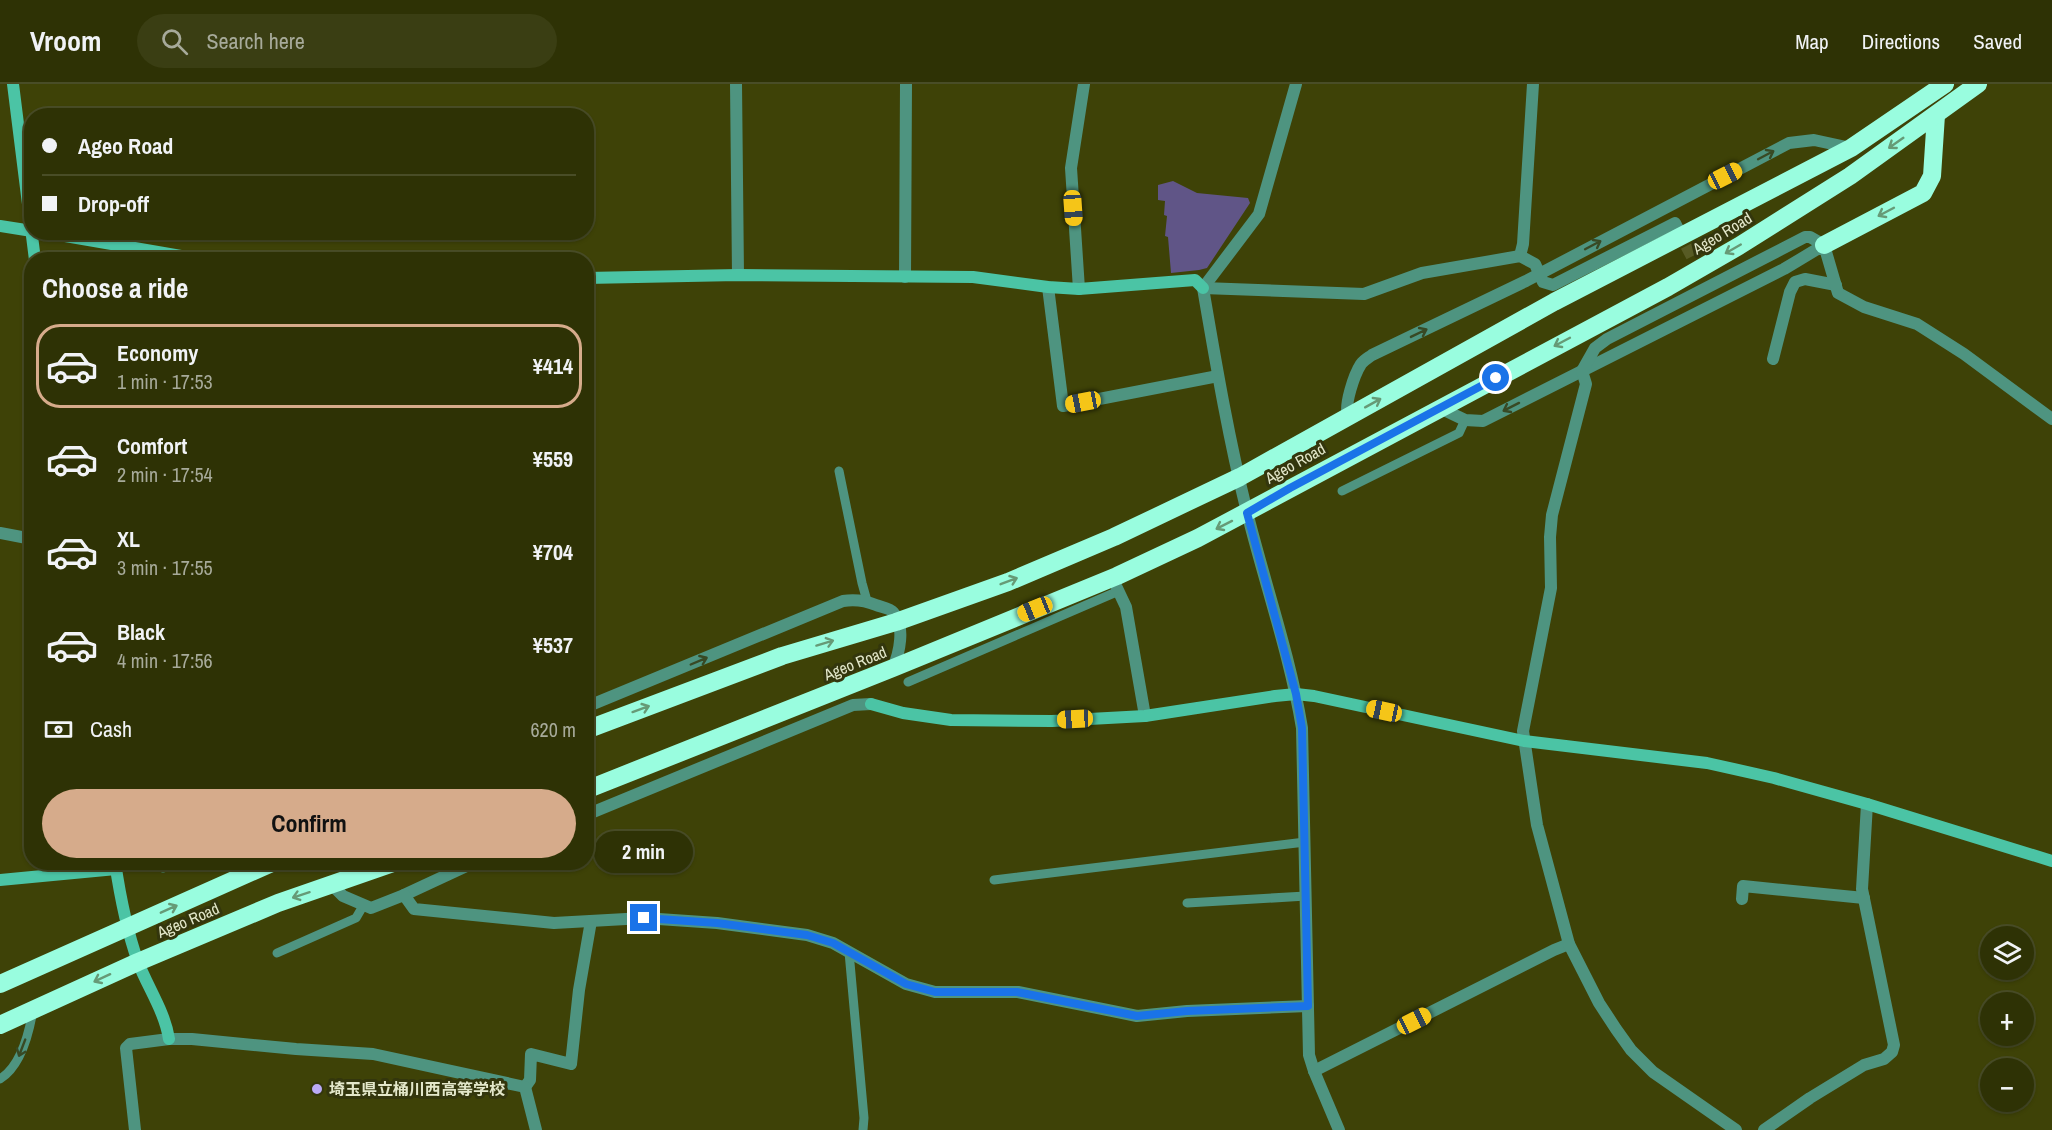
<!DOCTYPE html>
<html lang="en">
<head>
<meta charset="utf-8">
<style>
  body { margin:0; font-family:"Archivo Narrow","Noto Sans JP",sans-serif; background:#3a3e13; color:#f1f3f6; height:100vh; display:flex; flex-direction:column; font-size:22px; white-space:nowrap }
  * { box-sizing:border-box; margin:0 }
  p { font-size:20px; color:#a7aa9a }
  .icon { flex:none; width:33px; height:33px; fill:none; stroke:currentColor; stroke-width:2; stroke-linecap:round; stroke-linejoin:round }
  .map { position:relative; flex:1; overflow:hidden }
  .details { position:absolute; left:24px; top:168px; width:570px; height:618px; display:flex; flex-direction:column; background:#2e3205; border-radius:24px; box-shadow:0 2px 4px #0004,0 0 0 2px #494d27 }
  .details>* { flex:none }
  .banner { position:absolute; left:24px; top:24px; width:570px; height:132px; border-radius:24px; box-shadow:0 2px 4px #0004,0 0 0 2px #494d27; display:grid; align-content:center; height:132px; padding:0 18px; background:#2e3205 }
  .controls { position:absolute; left:1980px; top:842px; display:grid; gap:12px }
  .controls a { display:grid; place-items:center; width:54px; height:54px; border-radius:50%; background:#2e3205; box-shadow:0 2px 4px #0004,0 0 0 2px #494d27; font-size:30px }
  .end { position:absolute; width:27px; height:27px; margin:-14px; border:8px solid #1a73e8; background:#fff; box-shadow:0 0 0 3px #fff }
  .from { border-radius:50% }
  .bubble { position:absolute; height:42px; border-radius:21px; background:#2e3205; box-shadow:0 2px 4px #0004,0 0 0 2px #494d27; font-size:20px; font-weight:700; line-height:42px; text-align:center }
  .car { position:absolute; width:18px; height:36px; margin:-18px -9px; border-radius:8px; box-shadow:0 0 4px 2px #0007; background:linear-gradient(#f5c518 24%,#345 0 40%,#f5c518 0 76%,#345 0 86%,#f5c518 0) }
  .banner b { display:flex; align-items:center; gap:21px; height:57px; font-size:22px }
  .banner b+b { border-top:2px solid #494d27 }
  .banner i { width:15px; height:15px; background:#f1f3f6 }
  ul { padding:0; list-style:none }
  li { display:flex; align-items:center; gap:18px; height:84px; margin:0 12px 9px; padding:0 6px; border:3px solid transparent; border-radius:24px }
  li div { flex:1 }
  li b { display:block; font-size:22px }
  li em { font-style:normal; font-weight:700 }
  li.on { border-color:#d6ab8b }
  li>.icon { width:54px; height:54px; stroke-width:1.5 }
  h2 { padding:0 18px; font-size:27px; line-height:72px }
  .pay { display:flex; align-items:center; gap:15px; height:66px; padding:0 18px; font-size:22px }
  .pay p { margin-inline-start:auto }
  .primary-button { display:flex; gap:12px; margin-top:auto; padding:12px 18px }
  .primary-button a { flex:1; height:69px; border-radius:36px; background:#d6ab8b; color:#111; font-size:24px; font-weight:700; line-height:69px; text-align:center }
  header { display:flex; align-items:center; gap:36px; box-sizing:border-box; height:84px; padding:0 30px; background:#2e3205; border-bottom:2px solid #494d27 }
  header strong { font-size:28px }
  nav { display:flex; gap:33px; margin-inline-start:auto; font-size:21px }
  .search { width:420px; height:54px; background:#3a3e13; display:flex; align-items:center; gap:15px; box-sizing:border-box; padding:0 21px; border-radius:33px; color:#a7aa9a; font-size:22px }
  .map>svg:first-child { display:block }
</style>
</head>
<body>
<header>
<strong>Vroom</strong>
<div class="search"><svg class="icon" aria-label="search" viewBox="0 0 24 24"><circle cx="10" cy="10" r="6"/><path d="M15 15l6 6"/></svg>Search here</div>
<nav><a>Map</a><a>Directions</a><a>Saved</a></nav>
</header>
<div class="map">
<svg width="2052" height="1046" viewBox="0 0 2052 1046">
  <rect width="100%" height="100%" fill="#3e4207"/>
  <path fill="#605587" d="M1173,97L1197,109L1248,114L1250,119L1207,184L1199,186L1171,189L1168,153L1165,152L1167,132L1164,131L1165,117L1158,116V101Z"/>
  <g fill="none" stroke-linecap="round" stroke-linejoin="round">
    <path stroke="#575b24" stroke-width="12" stroke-dasharray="12 6" stroke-linecap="butt" d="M1678,146L1702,192"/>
    <g stroke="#4e9480" stroke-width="9">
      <path d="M839,387L862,499L867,517"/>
      <path d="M1342,407L1459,349L1465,336"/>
      <path d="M908,598L1114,509L1117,504V500"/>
      <path d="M163,784L177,778"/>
      <path d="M994,796L1305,758"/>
      <path d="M1187,819L1306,812"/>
      <path d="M849,868L864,1034L863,1046"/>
      <path d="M277,869L356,834L363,822"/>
      <path d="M0,995C21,982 29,950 33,926"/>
    </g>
    <g stroke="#4e9480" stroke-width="12">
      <path d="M736,0L738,191"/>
      <path d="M1296,0L1259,130L1203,204C1216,280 1229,357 1248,432C1266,503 1290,572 1302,644L1309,971L1314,987L1339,1046"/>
      <path d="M1520,172L1523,160L1533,0"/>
      <path d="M905,193L906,0"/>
      <path d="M1048,203L1063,322L1218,292"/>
      <path d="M1203,204L1364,210L1422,189L1520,172L1535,180L1543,198L1553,201L1675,139L1678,145"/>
      <path d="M1079,205L1071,84L1084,0"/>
      <path d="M1773,275L1790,208L1795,198L1805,195L1836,201"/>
      <path d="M1440,324L1465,336L1483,337L1784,185L1824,161L1838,209L1864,223L1917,240L1964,270L2052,335"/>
      <path d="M1348,332C1344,321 1354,291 1361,280C1364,276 1368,274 1372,271L1526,197L1789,59L1814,56L1851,64"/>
      <path d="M0,449L32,455"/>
      <path d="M1117,504L1126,523L1145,632"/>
      <path d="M586,623L843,517C855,515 864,516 876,521C881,523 890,524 893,528C906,542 899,570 893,584"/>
      <path d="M586,731L853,621L871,620"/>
      <path d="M332,801L343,812L371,824L404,811L475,778"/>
      <path d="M404,811L414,825L554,839L644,834L717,839L807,851L833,859L906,900L935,908H1018L1137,932L1187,927L1308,922"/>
      <path d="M1742,815L1743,802L1864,814"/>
      <path d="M1314,987L1554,866L1569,860"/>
      <path d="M525,1003L530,996L531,970L571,980L579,906L591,837"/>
      <path d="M135,1046L126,964L130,960L169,955H192L296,965L373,970L525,1003L536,1046"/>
      <path d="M1736,1046L1653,988L1631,966L1616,945L1599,919L1569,860L1537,741L1523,647L1551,504L1550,453L1552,431L1586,300L1582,287L1595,264L1607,255L1805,153H1810L1824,161"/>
      <path d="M1764,1046L1810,1014L1864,981L1884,975L1892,968L1894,961L1862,805L1867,720"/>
    </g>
    <g stroke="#4bc4a5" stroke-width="12">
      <path d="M13,0L35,176"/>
      <path d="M0,142L32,147"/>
      <path d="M42,148L204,176"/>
      <path d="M586,194L738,191L973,193L1048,203L1079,205L1195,196L1203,204"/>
      <path d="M871,620L903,629L951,636L1052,637L1145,632L1275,612L1296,610L1314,612L1524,657L1707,679L1774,694L1867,720L2052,777"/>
      <path d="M115,778C120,812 127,847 138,878C148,904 165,928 169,955"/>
      <path d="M0,796L116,785"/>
    </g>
    <g stroke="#99fddf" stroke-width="18">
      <path d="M1824,161L1923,109L1932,92L1936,31"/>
      <path d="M586,646L782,572L896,538L1008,498L1114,453L1240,393L1554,218L1851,64L1945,0"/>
      <path d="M586,706L893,584L1117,492L1198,454L1668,203L1739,162L1850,92L1978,0"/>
      <path d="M0,900L274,778"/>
      <path d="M0,941L138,878L278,819L396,778"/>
    </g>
  </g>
  <defs><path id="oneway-shaft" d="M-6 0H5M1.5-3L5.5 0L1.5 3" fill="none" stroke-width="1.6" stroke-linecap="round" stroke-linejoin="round" transform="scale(1.5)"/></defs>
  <g stroke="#669a76">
    <use href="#oneway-shaft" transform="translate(1896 59) rotate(145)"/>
    <use href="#oneway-shaft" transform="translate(1886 128) rotate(152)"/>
    <use href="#oneway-shaft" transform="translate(1733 165) rotate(150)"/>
    <use href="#oneway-shaft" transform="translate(1562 258) rotate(152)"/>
    <use href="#oneway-shaft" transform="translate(1373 319) rotate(-29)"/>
    <use href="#oneway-shaft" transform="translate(1224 441) rotate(153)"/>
    <use href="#oneway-shaft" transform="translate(1009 497) rotate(-21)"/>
    <use href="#oneway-shaft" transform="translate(825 559) rotate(-17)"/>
    <use href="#oneway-shaft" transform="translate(641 625) rotate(-20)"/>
    <use href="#oneway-shaft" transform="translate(301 811) rotate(162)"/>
    <use href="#oneway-shaft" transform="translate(169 825) rotate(-24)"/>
    <use href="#oneway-shaft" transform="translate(102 894) rotate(155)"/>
  </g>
  <g stroke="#384924">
    <use href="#oneway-shaft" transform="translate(1766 71) rotate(-28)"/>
    <use href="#oneway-shaft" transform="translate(1593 161) rotate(-28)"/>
    <use href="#oneway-shaft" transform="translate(1419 249) rotate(-26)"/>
    <use href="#oneway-shaft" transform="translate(1511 323) rotate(153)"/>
    <use href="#oneway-shaft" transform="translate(699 577) rotate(-23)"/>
    <use href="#oneway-shaft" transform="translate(22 964) rotate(111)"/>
  </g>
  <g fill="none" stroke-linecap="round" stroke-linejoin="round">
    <path stroke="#1a73e8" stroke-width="8" d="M644,834L717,839L807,851L833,859L906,900L935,908H1017L1137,932L1187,927L1308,922L1302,644L1296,610L1247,429L1290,404L1496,294"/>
  </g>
  <circle fill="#baaaf6" stroke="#33360d" stroke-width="2" cx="317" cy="1005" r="6"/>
  <g text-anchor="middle" stroke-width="6" stroke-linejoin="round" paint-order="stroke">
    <g font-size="16" fill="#e3e7ca" stroke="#33360d">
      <text transform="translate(1722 149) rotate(-31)" y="6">Ageo Road</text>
      <text transform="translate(1295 379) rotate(-29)" y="6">Ageo Road</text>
      <text transform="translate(855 579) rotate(-22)" y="6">Ageo Road</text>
      <text transform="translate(188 836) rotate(-23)" y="6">Ageo Road</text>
    </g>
    <g font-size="16" font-weight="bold" fill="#e3e7ca" stroke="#33360d" text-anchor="start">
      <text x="329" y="1011">埼玉県立桶川西高等学校</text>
    </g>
  </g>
</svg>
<div class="controls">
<a><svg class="icon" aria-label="layers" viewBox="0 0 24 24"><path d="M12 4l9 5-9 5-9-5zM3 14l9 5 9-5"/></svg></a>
<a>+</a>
<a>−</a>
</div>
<i class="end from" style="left:1496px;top:294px"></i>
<i class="end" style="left:644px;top:834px"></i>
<div class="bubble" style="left:594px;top:747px;width:99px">2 min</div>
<i class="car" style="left:1725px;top:92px;rotate:63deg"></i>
<i class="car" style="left:1073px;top:124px;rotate:176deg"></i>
<i class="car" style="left:1083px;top:318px;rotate:259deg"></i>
<i class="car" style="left:1035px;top:525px;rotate:248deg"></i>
<i class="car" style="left:1384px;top:627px;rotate:282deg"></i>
<i class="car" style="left:1075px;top:635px;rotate:267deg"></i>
<i class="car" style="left:1414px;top:937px;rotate:63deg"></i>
<div class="banner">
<b><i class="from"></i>Ageo Road</b>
<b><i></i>Drop-off</b>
</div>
<section class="details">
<h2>Choose a ride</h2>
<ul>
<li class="on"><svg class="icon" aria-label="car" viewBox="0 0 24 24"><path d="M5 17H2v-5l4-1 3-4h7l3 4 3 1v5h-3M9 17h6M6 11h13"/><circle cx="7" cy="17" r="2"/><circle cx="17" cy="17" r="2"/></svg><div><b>Economy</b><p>1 min · 17:53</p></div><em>¥414</em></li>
<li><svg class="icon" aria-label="car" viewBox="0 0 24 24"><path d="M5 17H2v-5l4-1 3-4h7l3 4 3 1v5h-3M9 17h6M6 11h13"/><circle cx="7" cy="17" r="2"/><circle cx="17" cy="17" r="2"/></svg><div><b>Comfort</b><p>2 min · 17:54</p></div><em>¥559</em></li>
<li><svg class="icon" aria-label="car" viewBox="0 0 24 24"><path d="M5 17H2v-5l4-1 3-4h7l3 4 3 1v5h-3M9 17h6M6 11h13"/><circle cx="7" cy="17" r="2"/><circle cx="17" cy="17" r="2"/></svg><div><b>XL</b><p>3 min · 17:55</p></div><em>¥704</em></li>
<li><svg class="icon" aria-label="car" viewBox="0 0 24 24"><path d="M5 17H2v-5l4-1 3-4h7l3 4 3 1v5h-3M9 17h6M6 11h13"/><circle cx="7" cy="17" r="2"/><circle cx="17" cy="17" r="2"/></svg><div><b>Black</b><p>4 min · 17:56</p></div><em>¥537</em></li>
</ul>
<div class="pay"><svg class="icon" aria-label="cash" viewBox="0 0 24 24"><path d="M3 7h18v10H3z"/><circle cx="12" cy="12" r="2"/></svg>Cash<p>620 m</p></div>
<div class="primary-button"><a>Confirm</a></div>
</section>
</div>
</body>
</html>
